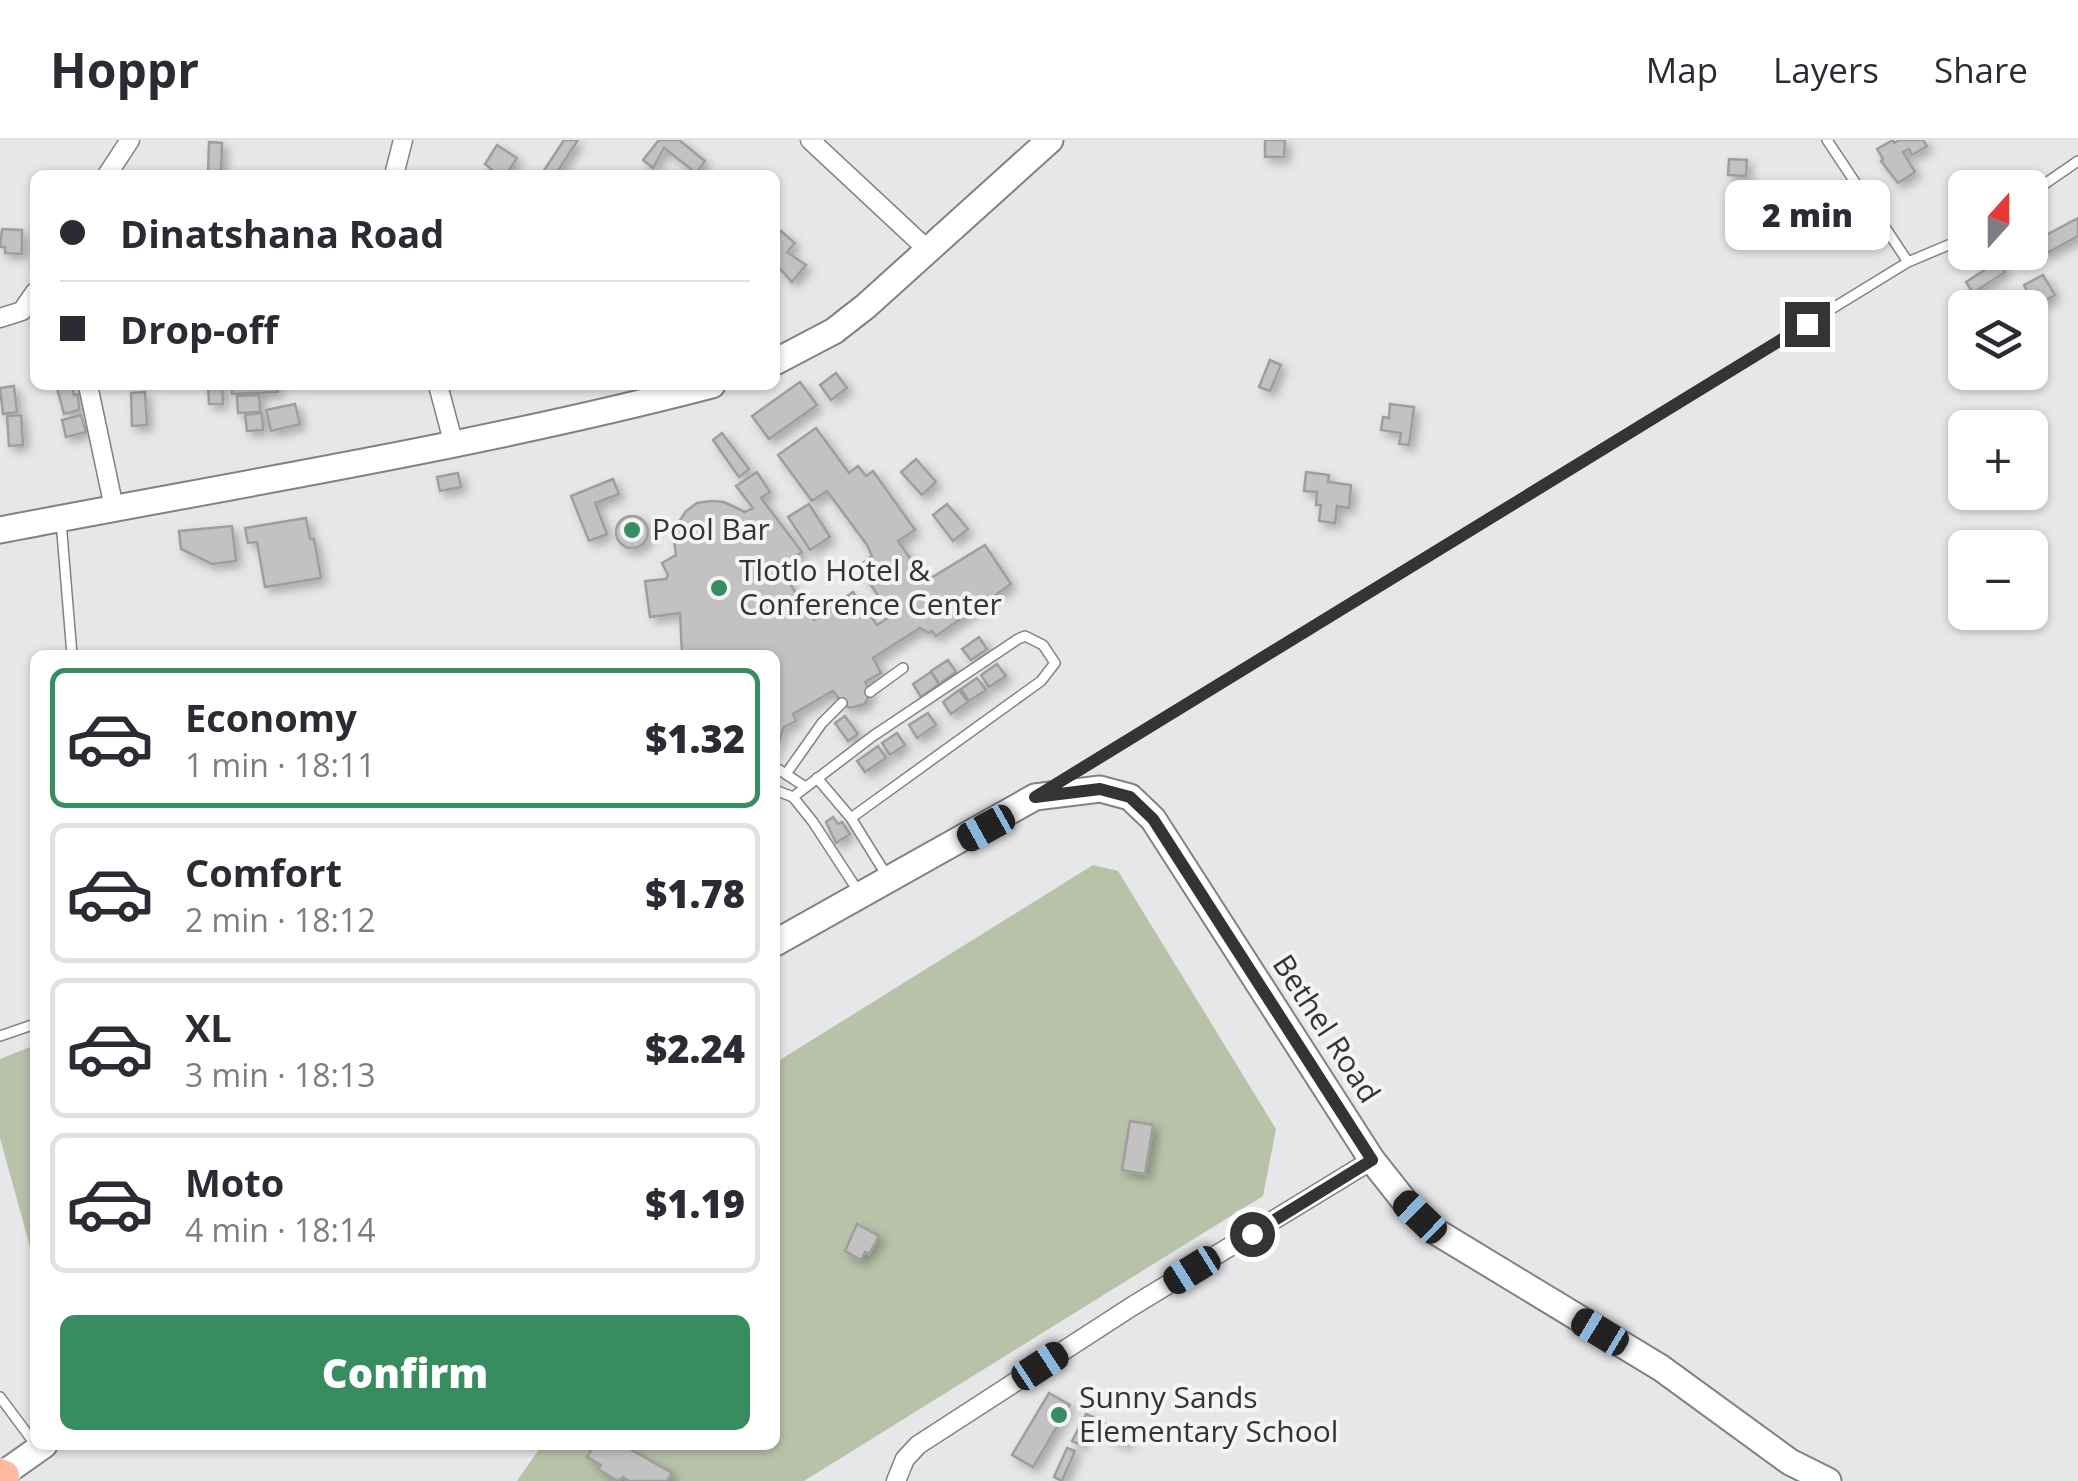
<!DOCTYPE html>
<html lang="en">
<head>
<meta charset="utf-8">
<style>
  body { margin:0; font-family:"Open Sans",sans-serif; background:#f2f2f3; color:#2b2b33; height:100vh; display:flex; flex-direction:column; font-size:38px; white-space:nowrap }
  * { box-sizing:border-box; margin:0 }
  p { font-size:32px; color:#7c7c81 }
  .icon { flex:none; width:55px; height:55px; fill:none; stroke:currentColor; stroke-width:2; stroke-linecap:round; stroke-linejoin:round }
  .map { position:relative; flex:1; overflow:hidden }
  .panel { position:absolute; left:30px; top:510px; width:750px; height:800px; display:flex; flex-direction:column; background:#fff; border-radius:15px; box-shadow:0 2px 8px #0004 }
  .panel>* { flex:none }
  .guide { position:absolute; left:30px; top:30px; width:750px; height:220px; border-radius:15px; box-shadow:0 2px 8px #0004; display:grid; align-content:center; height:220px; padding:0 30px; background:#fff }
  .needle { width:65px; rotate:21deg }
  .buttons { position:absolute; left:1948px; top:30px; display:grid; gap:20px }
  .buttons a { display:grid; place-items:center; width:100px; height:100px; border-radius:15px; background:#fff; box-shadow:0 2px 8px #0004; font-size:50px }
  .end { position:absolute; width:45px; height:45px; margin:-22px; border:12px solid #343435; background:#fff; box-shadow:0 0 0 5px #fff }
  .from { border-radius:50% }
  .bubble { position:absolute; height:70px; border-radius:15px; background:#fff; box-shadow:0 2px 8px #0004; font-size:32px; font-weight:800; line-height:70px; text-align:center }
  .car { position:absolute; width:30px; height:60px; margin:-30px -15px; border-radius:12px; box-shadow:0 0 8px 2px #0007; background:linear-gradient(#222 24%,#8ab4d8 0 40%,#222 0 76%,#8ab4d8 0 86%,#222 0) }
  .guide b { display:flex; align-items:center; gap:35px; height:95px; font-size:38px }
  .guide b+b { border-top:2px solid #e1e1e2 }
  .guide i { width:25px; height:25px; background:#2b2b33 }
  ul { padding:18px 0 0; list-style:none }
  li { display:flex; align-items:center; gap:30px; height:140px; margin:0 20px 15px; padding:0 10px; border:5px solid #e1e1e2; border-radius:15px }
  li div { flex:1 }
  li b { display:block; font-size:38px }
  li em { font-style:normal; font-weight:800 }
  li.on { border-color:#378c60 }
  li>.icon { width:90px; height:90px; stroke-width:1.5 }
  .cta { display:flex; gap:20px; margin-top:auto; padding:20px 30px }
  .cta a { flex:1; height:115px; border-radius:15px; background:#378c60; color:#fff; font-size:40px; font-weight:800; line-height:115px; text-align:center }
  header { display:flex; align-items:center; gap:60px; box-sizing:border-box; height:140px; padding:0 50px; background:#fff; border-bottom:2px solid #e1e1e2 }
  header strong { font-size:48px }
  nav { display:flex; gap:55px; margin-inline-start:auto; font-size:35px }
  .map>svg:first-child { display:block }
</style>
</head>
<body>
<header>
<strong>Hoppr</strong>
<nav><a>Map</a><a>Layers</a><a>Share</a></nav>
</header>
<div class="map">
<svg width="2078" height="1341" viewBox="0 0 2078 1341">
  <defs>
    <filter id="shadow"><feDropShadow dx="5" dy="5" stdDeviation="5" flood-color="#0004"/></filter>
  </defs>
  <rect width="100%" height="100%" fill="#e7e7e9"/>
  <g fill="#b7c2a9">
    <path d="M1093,725L1118,731L1276,989L1263,1056L804,1341H517L542,1305H775V923Z"/>
    <path d="M35,905V1125L0,998V919Z"/>
  </g>
  <g fill="#c4c1c2" stroke="#a09d9f" stroke-width="2.5" filter="url(#shadow)">
    <path d="M564,0H578L555,35H541Z"/>
    <path d="M659,0H679L705,21L696,33L664,8L653,28L643,20Z"/>
    <path d="M1265,0H1285L1284,17H1265Z"/>
    <path d="M1893,0L1894,3L1900,0H1923L1927,6L1912,15L1909,9L1903,12L1915,32L1898,43L1881,21L1883,19L1877,9Z"/>
    <path d="M209,2L222,3L221,35H208Z"/>
    <path d="M497,5L517,18L506,35H498L485,24Z"/>
    <path d="M1729,19L1747,20L1746,36L1728,35Z"/>
    <path d="M2078,78V96L2045,114L2037,100Z"/>
    <path d="M2,89L22,90V114L5,113V107H0Z"/>
    <path d="M781,91L795,103L787,112L806,125L792,142L775,123V98Z"/>
    <path d="M1998,121L2005,132L1973,153L1966,142Z"/>
    <path d="M2043,135L2055,155L2043,162L2037,151L2029,155L2024,145Z"/>
    <path d="M1270,220L1281,225L1270,251L1259,247Z"/>
    <path d="M836,233L847,248L831,260L820,245Z"/>
    <path d="M800,242L817,265L769,299L752,276Z"/>
    <path d="M71,245L74,255L78,254L79,270L64,274L57,248Z"/>
    <path d="M208,245H222L223,264H209Z"/>
    <path d="M231,245H277L278,252L232,254Z"/>
    <path d="M14,246L17,272L3,274L0,248Z"/>
    <path d="M145,252L147,285L132,286L131,253Z"/>
    <path d="M259,255L260,272L238,273L237,256Z"/>
    <path d="M295,264L300,284L271,291L266,270Z"/>
    <path d="M1390,264L1414,267L1409,305L1399,304L1401,293L1381,290L1383,277L1389,278Z"/>
    <path d="M262,273L263,290L247,291L245,275Z"/>
    <path d="M21,275L23,305L9,306L7,276Z"/>
    <path d="M81,275L86,292L66,297L62,280Z"/>
    <path d="M816,288L849,333L858,326L866,336L873,331L915,390L898,401L926,441L985,405L1011,444L936,496L932,491L929,493L920,488L873,518L881,533L865,542L870,552L865,564L850,568L842,563L833,551L793,574L796,581L784,587L776,610L775,515L682,514L680,473L650,477L645,441L666,439L668,435L662,423L676,415L673,391L686,371L697,363L711,361L724,362L745,372L753,368L736,346L757,332L770,352L761,358L802,412L780,429L814,480L853,452L877,485L892,475L858,427L872,416L867,405L827,351L812,361L778,315Z"/>
    <path d="M722,293L749,329L739,337L713,300Z"/>
    <path d="M916,319L936,342L922,355L901,332Z"/>
    <path d="M1306,332L1329,335L1328,342L1351,345L1349,368L1337,366L1335,383L1319,381L1321,365H1316L1317,352L1304,351Z"/>
    <path d="M458,333L461,347L440,351L437,337Z"/>
    <path d="M613,339L619,354L595,363L607,394L589,401L571,356Z"/>
    <path d="M809,364L830,397L810,410L788,377Z"/>
    <path d="M947,364L968,389L953,401L933,375Z"/>
    <circle cx="632" cy="392" r="16"/>
    <path d="M306,378L310,399H314L321,438L265,447L257,402L248,403L245,388Z"/>
    <path d="M232,386L236,421L212,424L181,409L179,391Z"/>
    <path d="M979,497L987,509L971,520L962,509Z"/>
    <path d="M948,520L956,532L939,544L931,531Z"/>
    <path d="M997,524L1006,536L989,547L981,535Z"/>
    <path d="M931,532L939,544L921,557L913,544Z"/>
    <path d="M977,538L986,550L969,561L961,549Z"/>
    <path d="M959,550L968,562L951,574L943,562Z"/>
    <path d="M928,573L936,585L917,598L909,585Z"/>
    <path d="M845,576L858,594L848,601L835,583Z"/>
    <path d="M897,593L905,605L890,615L882,603Z"/>
    <path d="M878,606L886,618L865,632L857,621Z"/>
    <path d="M833,677L838,684L842,682L850,694L836,703L826,682Z"/>
    <path d="M1130,981L1153,985L1145,1034L1122,1030Z"/>
    <path d="M857,1084L879,1096L869,1114L865,1112L861,1120L845,1111Z"/>
    <path d="M1049,1253L1070,1265L1033,1327L1012,1315Z"/>
    <path d="M1086,1274L1093,1277L1080,1305L1072,1301Z"/>
    <path d="M1101,1282L1129,1297L1125,1305L1097,1289Z"/>
    <path d="M594,1305H623L672,1333L667,1341H629L623,1337L618,1341L598,1329L601,1325L587,1317Z"/>
    <path d="M1067,1308L1075,1311L1062,1341L1054,1337Z"/>
  </g>
  <g fill="none" stroke-linecap="round" stroke-linejoin="round">
    <g stroke="#828285" stroke-width="12">
      <g id="lane">
        <path d="M1827,0L1908,122"/>
        <path d="M2030,54L2078,21"/>
        <path d="M61,381L72,515"/>
        <path d="M870,552L903,528"/>
        <path d="M775,627L804,646"/>
        <path d="M786,634L822,583L842,563"/>
        <path d="M817,638L851,678"/>
        <path d="M1055,645L1908,122L1965,98"/>
        <path d="M775,650L793,657"/>
        <path d="M860,754L813,682L793,657L873,596L1018,499L1025,496L1043,505L1055,523L1041,541L851,678L887,736"/>
        <path d="M0,896L35,884"/>
        <path d="M0,1257L35,1304"/>
      </g>
    </g>
    <g stroke="#828285" stroke-width="21">
      <g id="street">
        <path d="M810,0L929,111"/>
        <path d="M107,35L130,0"/>
        <path d="M394,35L403,0"/>
        <path d="M0,178L22,171L35,152"/>
        <path d="M88,245L114,368"/>
        <path d="M438,245L454,305"/>
        <path d="M896,1341L905,1319L918,1305L1131,1167L1372,1020"/>
      </g>
    </g>
    <g stroke="#828285" stroke-width="29">
      <g id="secondary">
        <path d="M775,222L834,191L866,166L1050,0"/>
        <path d="M0,390C238,344 478,306 712,245"/>
        <path d="M775,803L1035,657L1100,649L1130,657L1153,679L1372,1020L1406,1063L1435,1091L1661,1228L1790,1322L1828,1341"/>
        <path d="M0,1336L44,1305"/>
      </g>
    </g>
    <g stroke="#c2c2c2" stroke-width="31">
      <path id="primary" d="M0,1333L5,1335L0,1340"/>
    </g>
    <use href="#lane" stroke="#fff" stroke-width="9"/>
    <use href="#street" stroke="#fff" stroke-width="18"/>
    <use href="#secondary" stroke="#fff" stroke-width="25"/>
    <use href="#primary" stroke="#feb9a1" stroke-width="28"/>
  </g>
  <g fill="none" stroke-linecap="round" stroke-linejoin="round">
    <path stroke="#343435" stroke-width="12" d="M1252,1094L1372,1020L1153,679L1130,657L1100,649L1035,657L1807,184"/>
  </g>
  <g fill="#378c60" stroke="#f4f4f7" stroke-width="4">
    <circle cx="632" cy="390" r="10"/>
    <circle cx="719" cy="448" r="10"/>
    <circle cx="1059" cy="1275" r="10"/>
  </g>
  <g text-anchor="middle" stroke-width="8" stroke-linejoin="round" paint-order="stroke">
    <g font-size="30" fill="#343435" stroke="#f4f4f7" text-anchor="start">
      <text x="652" y="400">Pool Bar</text>
      <text x="739" y="441">Tlotlo Hotel &amp;<tspan x="739" dy="34">Conference Center</tspan></text>
      <text x="1079" y="1268">Sunny Sands<tspan x="1079" dy="34">Elementary School</tspan></text>
    </g>
    <g font-size="30" fill="#343435" stroke="#f4f4f7">
      <text transform="translate(1326 889) rotate(57)" y="10">Bethel Road</text>
    </g>
  </g>
</svg>
<div class="buttons">
<a><svg class="needle" viewBox="-14 -14 28 28"><path d="M0-13l5 13h-10z" fill="#e53935"/><path d="M0 13l5-13h-10z" fill="#7c7c81"/></svg></a>
<a><svg class="icon" aria-label="layers" viewBox="0 0 24 24"><path d="M12 4l9 5-9 5-9-5zM3 14l9 5 9-5"/></svg></a>
<a>+</a>
<a>−</a>
</div>
<i class="end from" style="left:1252px;top:1094px"></i>
<i class="end" style="left:1807px;top:184px"></i>
<div class="bubble" style="left:1725px;top:40px;width:165px">2 min</div>
<i class="car" style="left:986px;top:688px;rotate:241deg"></i>
<i class="car" style="left:1420px;top:1077px;rotate:314deg"></i>
<i class="car" style="left:1192px;top:1130px;rotate:238deg"></i>
<i class="car" style="left:1600px;top:1192px;rotate:301deg"></i>
<i class="car" style="left:1040px;top:1226px;rotate:57deg"></i>
<div class="guide">
<b><i class="from"></i>Dinatshana Road</b>
<b><i></i>Drop-off</b>
</div>
<section class="panel">
<ul>
<li class="on"><svg class="icon" aria-label="car" viewBox="0 0 24 24"><path d="M5 17H2v-5l4-1 3-4h7l3 4 3 1v5h-3M9 17h6M6 11h13"/><circle cx="7" cy="17" r="2"/><circle cx="17" cy="17" r="2"/></svg><div><b>Economy</b><p>1 min · 18:11</p></div><em>$1.32</em></li>
<li><svg class="icon" aria-label="car" viewBox="0 0 24 24"><path d="M5 17H2v-5l4-1 3-4h7l3 4 3 1v5h-3M9 17h6M6 11h13"/><circle cx="7" cy="17" r="2"/><circle cx="17" cy="17" r="2"/></svg><div><b>Comfort</b><p>2 min · 18:12</p></div><em>$1.78</em></li>
<li><svg class="icon" aria-label="car" viewBox="0 0 24 24"><path d="M5 17H2v-5l4-1 3-4h7l3 4 3 1v5h-3M9 17h6M6 11h13"/><circle cx="7" cy="17" r="2"/><circle cx="17" cy="17" r="2"/></svg><div><b>XL</b><p>3 min · 18:13</p></div><em>$2.24</em></li>
<li><svg class="icon" aria-label="car" viewBox="0 0 24 24"><path d="M5 17H2v-5l4-1 3-4h7l3 4 3 1v5h-3M9 17h6M6 11h13"/><circle cx="7" cy="17" r="2"/><circle cx="17" cy="17" r="2"/></svg><div><b>Moto</b><p>4 min · 18:14</p></div><em>$1.19</em></li>
</ul>
<div class="cta"><a>Confirm</a></div>
</section>
</div>
</body>
</html>
